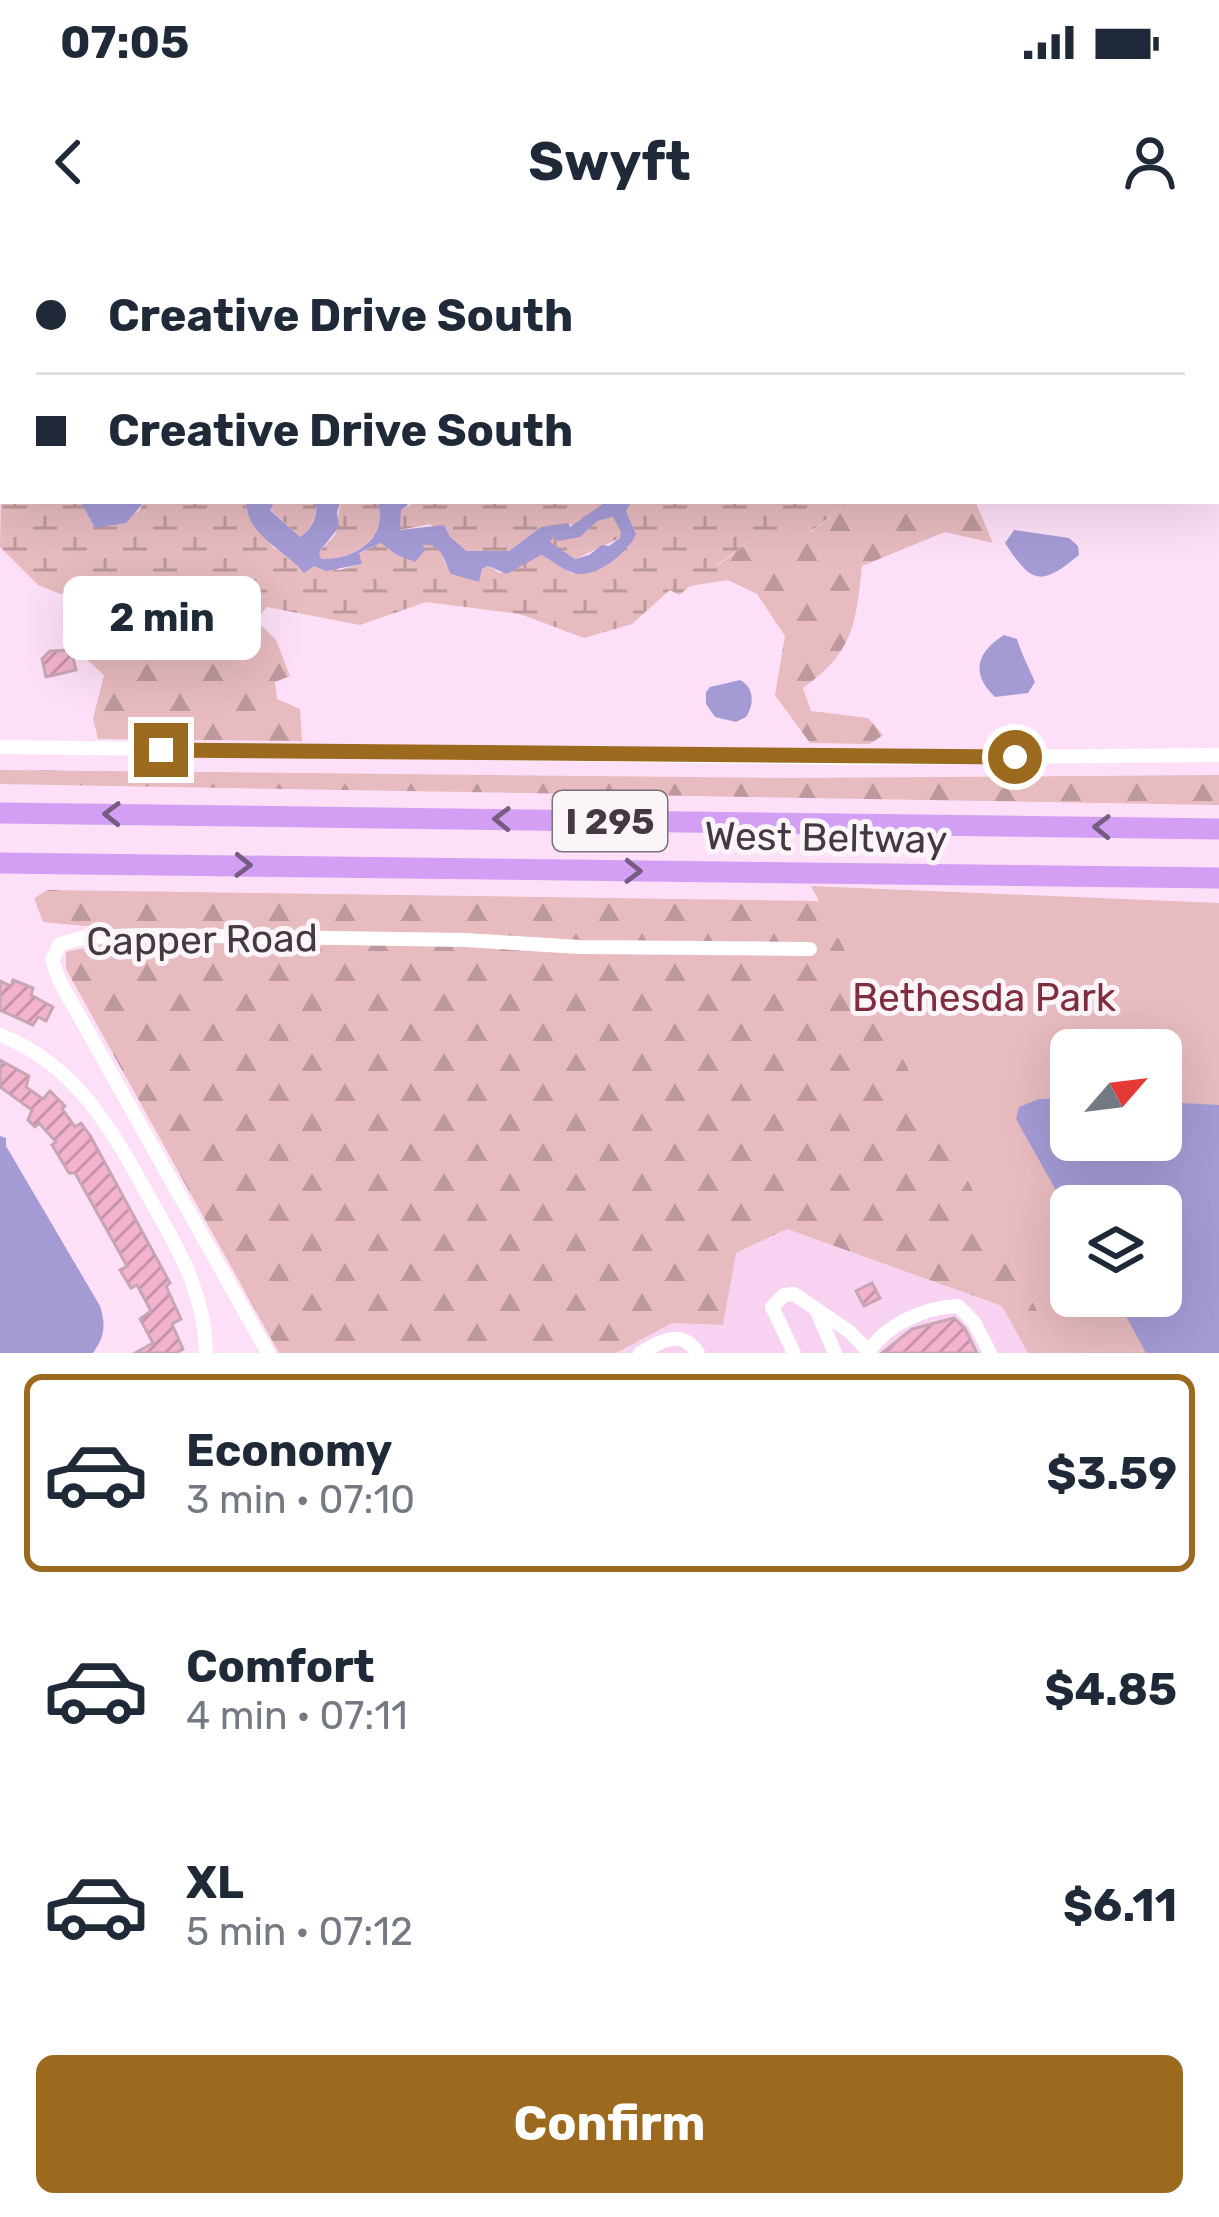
<!DOCTYPE html>
<html lang="en">
<head>
<meta charset="utf-8">
<style>
  body { margin:0; font-family:Rubik,sans-serif; background:#f6f6f7; color:#1f2937; height:100vh; display:flex; flex-direction:column; font-size:45px; white-space:nowrap }
  * { box-sizing:border-box; margin:0 }
  p { font-size:39px; color:#747a83 }
  .icon { flex:none; width:66px; height:66px; fill:none; stroke:currentColor; stroke-width:2; stroke-linecap:round; stroke-linejoin:round }
  .map { position:relative; height:1113px; overflow:hidden }
  .drawer { display:flex; flex-direction:column; background:#fff; flex:1 }
  .drawer>* { flex:none }
  .hud { position:absolute; left:0px; top:0px; width:1221px; height:264px; box-shadow:0 12px 48px #0002; display:grid; align-content:center; height:264px; padding:0 36px; background:#fff }
  .needle { width:78px; rotate:62deg }
  .fabs { position:absolute; left:1050px; top:789px; display:grid; gap:24px }
  .fabs a { display:grid; place-items:center; width:132px; height:132px; border-radius:18px; background:#fff; box-shadow:0 12px 48px #0002; font-size:60px }
  .end { position:absolute; width:54px; height:54px; margin:-27px; border:15px solid #9c6a1f; background:#fff; box-shadow:0 0 0 6px #fff }
  .from { border-radius:50% }
  .bubble { position:absolute; height:84px; border-radius:18px; background:#fff; box-shadow:0 12px 48px #0002; font-size:39px; font-weight:700; line-height:84px; text-align:center }
  .hud b { display:flex; align-items:center; gap:42px; height:114px; font-size:45px }
  .hud b+b { border-top:3px solid #e0e1e3 }
  .hud i { width:30px; height:30px; background:#1f2937 }
  ul { padding:21px 0 0; list-style:none }
  li { display:flex; align-items:center; gap:36px; height:198px; margin:0 24px 18px; padding:0 12px; border:6px solid transparent; border-radius:18px }
  li div { flex:1 }
  li b { display:block; font-size:45px }
  li em { font-style:normal; font-weight:700 }
  li.selected { border-color:#9c6a1f }
  li>.icon { width:108px; height:108px; stroke-width:1.5 }
  .primary-button { display:flex; gap:24px; margin-top:auto; padding:24px 36px }
  .primary-button a { flex:1; height:138px; border-radius:18px; background:#9c6a1f; color:#fff; font-size:48px; font-weight:700; line-height:138px; text-align:center }
  .status { display:flex; justify-content:space-between; align-items:center; height:84px; padding:0 60px; background:#fff; direction:ltr }
  .status svg { height:33px; fill:currentColor }
  header { display:flex; justify-content:space-between; align-items:center; height:156px; padding:0 36px; background:#fff; font-size:54px; font-weight:700 }
  .map>svg:first-child { display:block }
</style>
</head>
<body>
<div class="status"><b>07:05</b><svg viewBox="0 0 49 12"><path d="M0 12V9h3v3zM5 12V6h3v6zM10 12V3h3v9zM15 12V0h3v12zM26 1h20v11H26zM47 4h2v5h-2z"/></svg></div>
<header><svg class="icon" aria-label="back" viewBox="0 0 24 24"><path d="M15 5l-7 7 7 7"/></svg>Swyft<svg class="icon" aria-label="person" viewBox="0 0 24 24"><circle cx="12" cy="8" r="4"/><path d="M4 21q1-7 8-7t8 7"/></svg></header>
<div class="map">
<svg width="1219" height="1113" viewBox="0 0 1219 1113">
  <defs>
    <pattern id="forest-firs" width="22" height="20" patternUnits="userSpaceOnUse" patternTransform="scale(3)"><rect width="22" height="20" fill="#e7bbbf"/><path d="M5 1l3.5 6h-7zM16 11l3.5 6h-7z" fill="#bd999d"/></pattern>
    <pattern id="wetland-marsh" width="20" height="14" patternUnits="userSpaceOnUse" patternTransform="scale(3)"><rect width="20" height="14" fill="#e7bbbf"/><path d="M1 5h8M5 5V1M11 12h8M15 12V8" fill="none" stroke="#bd999d"/></pattern>
    <pattern id="building-hatch" width="6" height="6" patternUnits="userSpaceOnUse" patternTransform="scale(3)"><rect width="6" height="6" fill="#f3b2ce"/><path d="M-1 1l2-2M0 6l6-6M5 7l2-2" fill="none" stroke="#c692a9"/></pattern>
  </defs>
  <rect width="100%" height="100%" fill="#fde0f8"/>
  <path fill="#f7d3f1" d="M787,989L1002,1066L1028,1113H616L672,1083L723,1085L736,1013Z"/>
  <g fill="url(#forest-firs)">
    <path d="M939,0H1219V92L1218,3H937Z"/>
    <path d="M851,261H975L993,303L945,292L862,326C856,384 853,413 803,448L811,471L868,478L883,495L870,504L810,503L775,455L785,396L757,354L728,340L717,326L751,300L788,292H811Z"/>
    <path d="M83,363H152L198,375L220,405L239,401L256,380L276,400L290,436L275,442L277,459L300,469L302,501L98,499L93,479L104,435L85,418Z"/>
    <path d="M0,530L788,538L1219,535V565L0,544Z"/>
    <path d="M48,650L819,661L1060,1113H1028L1002,1066L787,989L736,1013L723,1085L672,1083L616,1113H279L66,729V712L107,703L106,688L43,682L34,658Z"/>
  </g>
  <g fill="url(#wetland-marsh)">
    <path d="M0,0L29,3H3V155Z"/>
    <path d="M3,181V261H80L95,288L138,272L145,261H246C245,281 263,294 275,309L279,308L314,326L340,330L361,324L358,314L381,303L432,304L439,307L446,325L482,329L489,326L499,333C516,329 525,319 541,315L573,334L636,294L626,271L632,261H851L810,292H788L751,300L717,325L728,340L690,346L679,355L670,350L632,384L584,398L520,374L426,362L360,385L267,367L239,401L220,405L198,375L152,363H83L38,345L0,307Z"/>
    <path d="M275,261H316C318,276 312,288 300,297L270,269Z"/>
    <path d="M341,261H377C390,298 354,320 320,319L319,312L335,295Z"/>
    <path d="M417,261H601L605,263L578,284L541,287L509,311H468L430,284L399,290L401,270Z"/>
    <path d="M614,277L622,292L620,298L575,319L549,302L551,297L587,291L597,280Z"/>
  </g>
  <path fill="#e7bbbf" fill-rule="evenodd" d="M811,646L1219,663V1113H1060ZM1071,810H1161V900H1071ZM1071,966H1161V1056H1071Z"/>
  <g fill="#a49bd5" fill-rule="evenodd">
    <path d="M80,261H145L126,283L95,288Z"/>
    <path d="M246,261H275L270,270L300,297C313,288 318,276 316,261H341L337,272L339,287L319,312L321,319C355,320 390,298 377,261H402L408,265L401,270L400,290L444,285L450,297L467,311H509L541,287L568,283L570,287L607,261H632L626,271L636,294C629,312 598,336 578,334C566,333 552,320 541,315L507,334L488,326L482,329L479,342L451,334C443,319 442,302 422,305L426,309L415,322L397,315L381,303L359,313L362,324L326,331L314,326L304,333C285,309 246,296 246,261ZM613,277L621,292L620,298L609,306L602,305L589,315L575,319L550,302L554,296L558,301L580,297L597,281Z"/>
    <path d="M1014,290L1069,298L1078,306L1079,315C1040,347 1032,344 1005,303Z"/>
    <path d="M1004,395L1017,399C1022,415 1029,428 1035,442L1028,453L995,457C970,433 977,412 1004,395Z"/>
    <path d="M740,440C755,448 754,465 746,477L736,482L715,477L706,464V452L710,447Z"/>
    <path d="M1071,858V900H1161V862L1219,865V1113H1146L1115,1056H1161V966H1071V977L1016,879L1019,867L1039,859Z"/>
    <path d="M0,896L6,898V906L100,1066C106,1085 105,1096 93,1113H0Z"/>
  </g>
  <g fill="url(#building-hatch)" stroke="#c8a5b3" stroke-width="3">
    <path d="M71,410L76,430L46,437L42,419L50,411Z"/>
    <path d="M13,740L33,748L31,755L53,767L46,781L38,777L33,785L0,770V741L11,746Z"/>
    <path d="M0,820L29,836L26,847L43,859L50,851L65,866L62,869L75,887L81,883L91,897L170,1043L166,1046L181,1079L172,1084L183,1109L176,1113H135L153,1103L140,1079L151,1071L137,1045L131,1048L120,1030L127,1026L75,933H69L52,905L56,902L39,883L35,887L28,880L32,870L0,847Z"/>
    <path d="M872,1043L880,1058L864,1066L856,1051Z"/>
    <path d="M954,1078L965,1089L977,1113H882L912,1089Z"/>
  </g>
  <g fill="none" stroke-linecap="round" stroke-linejoin="round">
    <g stroke="#fff" stroke-width="14">
      <path d="M751,0L752,3"/>
      <path d="M500,3L502,0"/>
      <path d="M1218,167H1219"/>
      <path d="M0,507L868,518L1219,515"/>
      <path d="M0,795C76,824 112,890 149,957C178,1009 205,1052 206,1113"/>
      <path d="M816,1069L835,1113"/>
      <path d="M268,1113L59,740L52,720L60,704L85,697L144,695L465,700L580,707L810,709"/>
      <path d="M640,1113C662,1101 681,1088 698,1113"/>
      <path d="M794,1113L772,1067L784,1055L794,1054L850,1092L868,1111"/>
      <path d="M868,1113C885,1085 925,1067 958,1066L974,1082L990,1113"/>
    </g>
    <g stroke="#d39ff4" stroke-width="21">
      <path d="M0,573L1219,589"/>
      <path d="M0,623L1219,638"/>
    </g>
  </g>
  <defs><path id="oneway-chevron" d="M-2-3.5L2.5 0L-2 3.5" fill="none" stroke-width="1.6" stroke-linecap="round" stroke-linejoin="round" transform="scale(3)"/></defs>
  <g stroke="#765c80">
    <use href="#oneway-chevron" transform="translate(112 574) rotate(-179)"/>
    <use href="#oneway-chevron" transform="translate(502 579) rotate(-179)"/>
    <use href="#oneway-chevron" transform="translate(1102 587) rotate(-179)"/>
    <use href="#oneway-chevron" transform="translate(243 625) rotate(1)"/>
    <use href="#oneway-chevron" transform="translate(633 631) rotate(1)"/>
  </g>
  <g fill="none" stroke-linecap="round" stroke-linejoin="round">
    <path stroke="#9c6a1f" stroke-width="15" d="M161,510L1015,517"/>
  </g>
  <g text-anchor="middle" stroke-width="10" stroke-linejoin="round" paint-order="stroke">
    <rect fill="#fbf5fa" stroke="#7b7179" stroke-width="3" x="553" y="551" width="114" height="60" rx="9"/>
    <g font-size="36" font-weight="bold" fill="#443842">
      <text x="610" y="594">I 295</text>
    </g>
    <g font-size="39" fill="#443842" stroke="#fbf5fa">
      <text transform="translate(826 597) rotate(1)" y="14">West Beltway</text>
      <text transform="translate(202 699) rotate(-1)" y="14">Capper Road</text>
    </g>
    <g font-size="39" fill="#802d3d" stroke="#fbf5fa">
      <text x="984" y="771">Bethesda Park</text>
    </g>
  </g>
</svg>
<div class="fabs">
<a><svg class="needle" viewBox="-14 -14 28 28"><path d="M0-13l5 13h-10z" fill="#e53935"/><path d="M0 13l5-13h-10z" fill="#747a83"/></svg></a>
<a><svg class="icon" aria-label="layers" viewBox="0 0 24 24"><path d="M12 4l9 5-9 5-9-5zM3 14l9 5 9-5"/></svg></a>
</div>
<i class="end from" style="left:1015px;top:517px"></i>
<i class="end" style="left:161px;top:510px"></i>
<div class="bubble" style="left:63px;top:336px;width:198px">2 min</div>
<div class="hud">
<b><i class="from"></i>Creative Drive South</b>
<b><i></i>Creative Drive South</b>
</div>
</div>
<section class="drawer">
<ul>
<li class="selected"><svg class="icon" aria-label="car" viewBox="0 0 24 24"><path d="M5 17H2v-5l4-1 3-4h7l3 4 3 1v5h-3M9 17h6M6 11h13"/><circle cx="7" cy="17" r="2"/><circle cx="17" cy="17" r="2"/></svg><div><b>Economy</b><p>3 min · 07:10</p></div><em>$3.59</em></li>
<li><svg class="icon" aria-label="car" viewBox="0 0 24 24"><path d="M5 17H2v-5l4-1 3-4h7l3 4 3 1v5h-3M9 17h6M6 11h13"/><circle cx="7" cy="17" r="2"/><circle cx="17" cy="17" r="2"/></svg><div><b>Comfort</b><p>4 min · 07:11</p></div><em>$4.85</em></li>
<li><svg class="icon" aria-label="car" viewBox="0 0 24 24"><path d="M5 17H2v-5l4-1 3-4h7l3 4 3 1v5h-3M9 17h6M6 11h13"/><circle cx="7" cy="17" r="2"/><circle cx="17" cy="17" r="2"/></svg><div><b>XL</b><p>5 min · 07:12</p></div><em>$6.11</em></li>
</ul>
<div class="primary-button"><a>Confirm</a></div>
</section>
</body>
</html>
